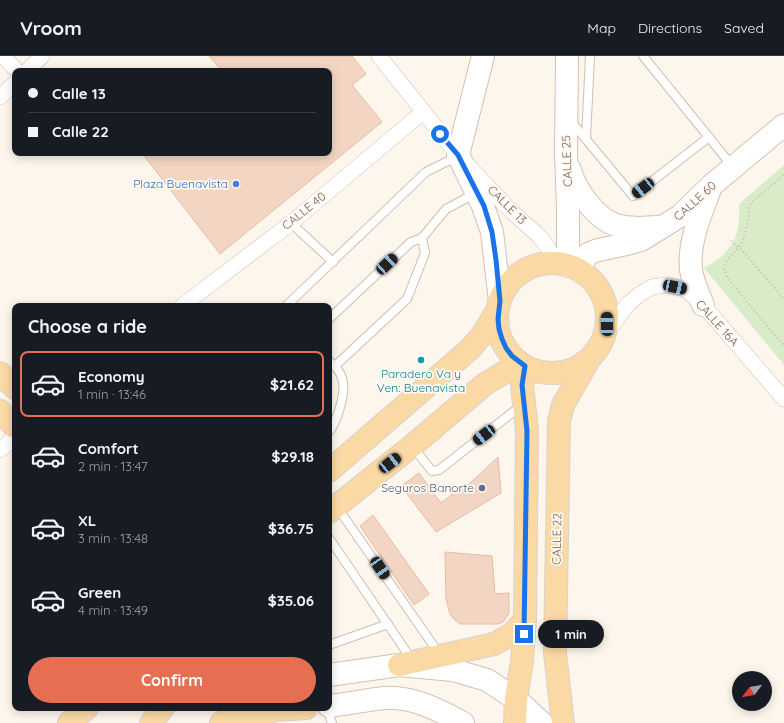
<!DOCTYPE html>
<html lang="en">
<head>
<meta charset="utf-8">
<style>
  body { margin:0; font-family:Quicksand,sans-serif; background:#242831; color:#f1f3f6; height:100vh; display:flex; flex-direction:column; font-size:15px; white-space:nowrap }
  * { box-sizing:border-box; margin:0 }
  p { font-size:13px; color:#9ea1a6 }
  .icon { flex:none; width:22px; height:22px; fill:none; stroke:currentColor; stroke-width:2; stroke-linecap:round; stroke-linejoin:round }
  .map { position:relative; flex:1; overflow:hidden }
  .drawer { position:absolute; left:12px; top:247px; width:320px; height:408px; display:flex; flex-direction:column; background:#171b24; border-radius:8px; box-shadow:0 2px 10px #0003 }
  .drawer>* { flex:none }
  .top-card { position:absolute; left:12px; top:12px; width:320px; height:88px; border-radius:8px; box-shadow:0 2px 10px #0003; display:grid; align-content:center; height:88px; padding:0 16px; background:#171b24 }
  .needle { width:26px; rotate:239deg }
  .controls { position:absolute; left:732px; top:615px; display:grid; gap:8px }
  .controls a { display:grid; place-items:center; width:40px; height:40px; border-radius:50%; background:#171b24; box-shadow:0 2px 10px #0003; font-size:20px }
  .end { position:absolute; width:18px; height:18px; margin:-9px; border:5px solid #1a73e8; background:#fff; box-shadow:0 0 0 2px #fff }
  .from { border-radius:50% }
  .bubble { position:absolute; height:28px; border-radius:14px; background:#171b24; box-shadow:0 2px 10px #0003; font-size:13px; font-weight:800; line-height:28px; text-align:center }
  .car { position:absolute; width:12px; height:24px; margin:-12px -6px; border-radius:5px; box-shadow:0 0 3px 1px #0007; background:linear-gradient(#222 24%,#8ab4d8 0 40%,#222 0 76%,#8ab4d8 0 86%,#222 0) }
  .top-card b { display:flex; align-items:center; gap:14px; height:38px; font-size:15px }
  .top-card b+b { border-top:1px solid #363941 }
  .top-card i { width:10px; height:10px; background:#f1f3f6 }
  ul { padding:0; list-style:none }
  li { display:flex; align-items:center; gap:12px; height:66px; margin:0 8px 6px; padding:0 8px; border:2px solid transparent; border-radius:8px }
  li div { flex:1 }
  li b { display:block; font-size:15px }
  li em { font-style:normal; font-weight:800 }
  li.selected { border-color:#e76f51 }
  li>.icon { width:36px; height:36px; stroke-width:1.5 }
  h2 { padding:0 16px; font-size:18px; line-height:48px }
  .primary-button { display:flex; gap:8px; margin-top:auto; padding:8px 16px }
  .primary-button a { flex:1; height:46px; border-radius:24px; background:#e76f51; color:#fff; font-size:16px; font-weight:800; line-height:46px; text-align:center }
  header { display:flex; align-items:center; gap:24px; box-sizing:border-box; height:56px; padding:0 20px; background:#171b24; border-bottom:1px solid #363941 }
  header strong { font-size:19px }
  nav { display:flex; gap:22px; margin-inline-start:auto; font-size:14px }
  .map>svg:first-child { display:block }
</style>
</head>
<body>
<header>
<strong>Vroom</strong>
<nav><a>Map</a><a>Directions</a><a>Saved</a></nav>
</header>
<div class="map">
<svg width="784" height="667" viewBox="0 0 784 667">
  <rect width="100%" height="100%" fill="#fdf6ec"/>
  <path fill="#d8ecc9" d="M784,109V309L704,212C733,197 741,179 739,148Z"/>
  <g fill="#f3d5c3" stroke="#e6bba3">
    <path d="M209,0H352L366,18L352,29L382,66L220,198L142,97H329V15H222Z"/>
    <path d="M498,401L501,437L436,476L401,430L419,417L441,447L465,428L466,431Z"/>
    <path d="M373,459L429,538L414,549L360,470Z"/>
    <path d="M445,496L492,500L495,538L509,537V557L504,565L499,568H460L455,564L450,558L446,543Z"/>
  </g>
  <g fill="none" stroke-linecap="round" stroke-linejoin="round">
    <g stroke="#d1beb0" stroke-width="10">
      <g id="service">
        <path d="M643,0L733,111"/>
        <path d="M570,64L633,140L709,81"/>
        <path d="M586,83L590,0"/>
        <path d="M291,167L333,206"/>
        <path d="M286,250L426,116L458,100"/>
        <path d="M329,263L411,186L422,182L446,153L476,137"/>
        <path d="M329,305C334,309 340,315 342,322C347,336 337,365 329,376"/>
        <path d="M335,310L407,243L425,197L422,182"/>
        <path d="M412,390L432,415L439,414L522,349"/>
        <path d="M337,451L440,599"/>
        <path d="M329,482L412,604"/>
        <path d="M329,589L388,568"/>
        <path d="M327,652L332,667"/>
      </g>
    </g>
    <g stroke="#d1beb0" stroke-width="16">
      <g id="minor">
        <path d="M3,0L17,15"/>
        <path d="M379,0L458,99L512,156L539,180L548,191L555,208"/>
        <path d="M27,15L42,0"/>
        <path d="M0,41L15,27"/>
        <path d="M182,250L291,167L423,56"/>
        <path d="M604,280L628,248L640,238L652,231L666,229L685,233L703,249L784,343"/>
        <path d="M0,394L15,381"/>
      </g>
    </g>
    <g stroke="#d6c0b0" stroke-width="24">
      <g id="secondary">
        <path d="M483,0L458,99L483,150L492,176L500,245"/>
        <path d="M567,0L566,97L568,152V210"/>
        <path d="M570,114C575,133 596,163 616,169C630,173 644,172 659,171"/>
        <path d="M581,216L583,205L588,198L598,194L627,188L641,184L680,160L712,129L784,69"/>
        <path d="M703,249C698,237 693,226 691,214C688,187 700,160 709,136"/>
        <path d="M329,619L399,609L453,614L487,624L516,643L542,667"/>
        <path d="M329,650C347,648 366,644 384,642C412,640 439,654 463,667"/>
      </g>
    </g>
    <g stroke="#dad1cd" stroke-width="24">
      <g id="primary">
        <circle cx="552" cy="262" r="55"/>
        <path d="M0,317L15,332"/>
        <path d="M0,355L15,371"/>
        <path d="M329,415L470,293L483,278L498,253"/>
        <path d="M329,456L412,390L485,328L520,307"/>
        <path d="M399,609L494,588L512,578L525,564"/>
        <path d="M69,667L87,652"/>
        <path d="M151,667L163,652"/>
        <path d="M221,667L277,654L306,652"/>
        <path d="M515,667L516,643L522,605L525,564L527,375L522,329L525,310"/>
        <path d="M563,667L555,597L559,365L563,349L588,305"/>
      </g>
    </g>
    <g stroke="#d9b8a5" stroke-width="2.5" stroke-dasharray="1 3" stroke-linecap="butt">
      <path d="M784,119L753,145L749,152V162L745,178L741,189L727,204L724,213L728,223L784,290"/>
      <path d="M731,185L742,194L784,243"/>
    </g>
    <use href="#service" stroke="#fff" stroke-width="8"/>
    <use href="#minor" stroke="#fff" stroke-width="15"/>
    <use href="#secondary" stroke="#fff" stroke-width="22"/>
    <use href="#primary" stroke="#fbd9a5" stroke-width="22"/>
  </g>
  <g fill="none" stroke-linecap="round" stroke-linejoin="round">
    <path stroke="#1a73e8" stroke-width="5" d="M440,78L458,99L484,150L492,176L496,204L500,245L498,263L499,273L502,283L506,292L512,300L525,310L522,329L527,375L524,578"/>
  </g>
  <circle fill="#3f7fe0" stroke="#fffaf3" stroke-width="1.5" cx="236" cy="128" r="4"/>
  <circle fill="#0f9aa8" stroke="#fffaf3" stroke-width="1.5" cx="421" cy="304" r="4"/>
  <circle fill="#5c6f8a" stroke="#fffaf3" stroke-width="1.5" cx="482" cy="432" r="4"/>
  <g text-anchor="middle" stroke-width="3.5" stroke-linejoin="round" paint-order="stroke">
    <g font-size="12" fill="#7a5c4d" stroke="#fffaf3">
      <text transform="translate(567 105) rotate(-92)" y="4">CALLE 25</text>
      <text transform="translate(695 145) rotate(-42)" y="4">CALLE 60</text>
      <text transform="translate(507 149) rotate(45)" y="4">CALLE 13</text>
      <text transform="translate(304 155) rotate(-39)" y="4">CALLE 40</text>
      <text transform="translate(717 267) rotate(48)" y="4">CALLE 16A</text>
      <text transform="translate(557 483) rotate(-89)" y="4">CALLE 22</text>
    </g>
    <g font-size="12" fill="#366cbe" stroke="#fffaf3" text-anchor="end">
      <text x="228" y="132">Plaza Buenavista</text>
    </g>
    <g font-size="12" fill="#0d838f" stroke="#fffaf3">
      <text x="421" y="322">Paradero Va y<tspan x="421" dy="14">Ven: Buenavista</tspan></text>
    </g>
    <g font-size="12" fill="#4e5e75" stroke="#fffaf3" text-anchor="end">
      <text x="474" y="436">Seguros Banorte</text>
    </g>
  </g>
</svg>
<div class="controls">
<a><svg class="needle" viewBox="-14 -14 28 28"><path d="M0-13l5 13h-10z" fill="#e53935"/><path d="M0 13l5-13h-10z" fill="#9ea1a6"/></svg></a>
</div>
<i class="end from" style="left:440px;top:78px"></i>
<i class="end" style="left:524px;top:578px"></i>
<div class="bubble" style="left:538px;top:564px;width:66px">1 min</div>
<i class="car" style="left:643px;top:132px;rotate:232deg"></i>
<i class="car" style="left:387px;top:208px;rotate:47deg"></i>
<i class="car" style="left:675px;top:231px;rotate:102deg"></i>
<i class="car" style="left:607px;top:268px;rotate:359deg"></i>
<i class="car" style="left:484px;top:379px;rotate:232deg"></i>
<i class="car" style="left:390px;top:407px;rotate:52deg"></i>
<i class="car" style="left:380px;top:512px;rotate:146deg"></i>
<div class="top-card">
<b><i class="from"></i>Calle 13</b>
<b><i></i>Calle 22</b>
</div>
<section class="drawer">
<h2>Choose a ride</h2>
<ul>
<li class="selected"><svg class="icon" aria-label="car" viewBox="0 0 24 24"><path d="M5 17H2v-5l4-1 3-4h7l3 4 3 1v5h-3M9 17h6M6 11h13"/><circle cx="7" cy="17" r="2"/><circle cx="17" cy="17" r="2"/></svg><div><b>Economy</b><p>1 min · 13:46</p></div><em>$21.62</em></li>
<li><svg class="icon" aria-label="car" viewBox="0 0 24 24"><path d="M5 17H2v-5l4-1 3-4h7l3 4 3 1v5h-3M9 17h6M6 11h13"/><circle cx="7" cy="17" r="2"/><circle cx="17" cy="17" r="2"/></svg><div><b>Comfort</b><p>2 min · 13:47</p></div><em>$29.18</em></li>
<li><svg class="icon" aria-label="car" viewBox="0 0 24 24"><path d="M5 17H2v-5l4-1 3-4h7l3 4 3 1v5h-3M9 17h6M6 11h13"/><circle cx="7" cy="17" r="2"/><circle cx="17" cy="17" r="2"/></svg><div><b>XL</b><p>3 min · 13:48</p></div><em>$36.75</em></li>
<li><svg class="icon" aria-label="car" viewBox="0 0 24 24"><path d="M5 17H2v-5l4-1 3-4h7l3 4 3 1v5h-3M9 17h6M6 11h13"/><circle cx="7" cy="17" r="2"/><circle cx="17" cy="17" r="2"/></svg><div><b>Green</b><p>4 min · 13:49</p></div><em>$35.06</em></li>
</ul>
<div class="primary-button"><a>Confirm</a></div>
</section>
</div>
</body>
</html>
